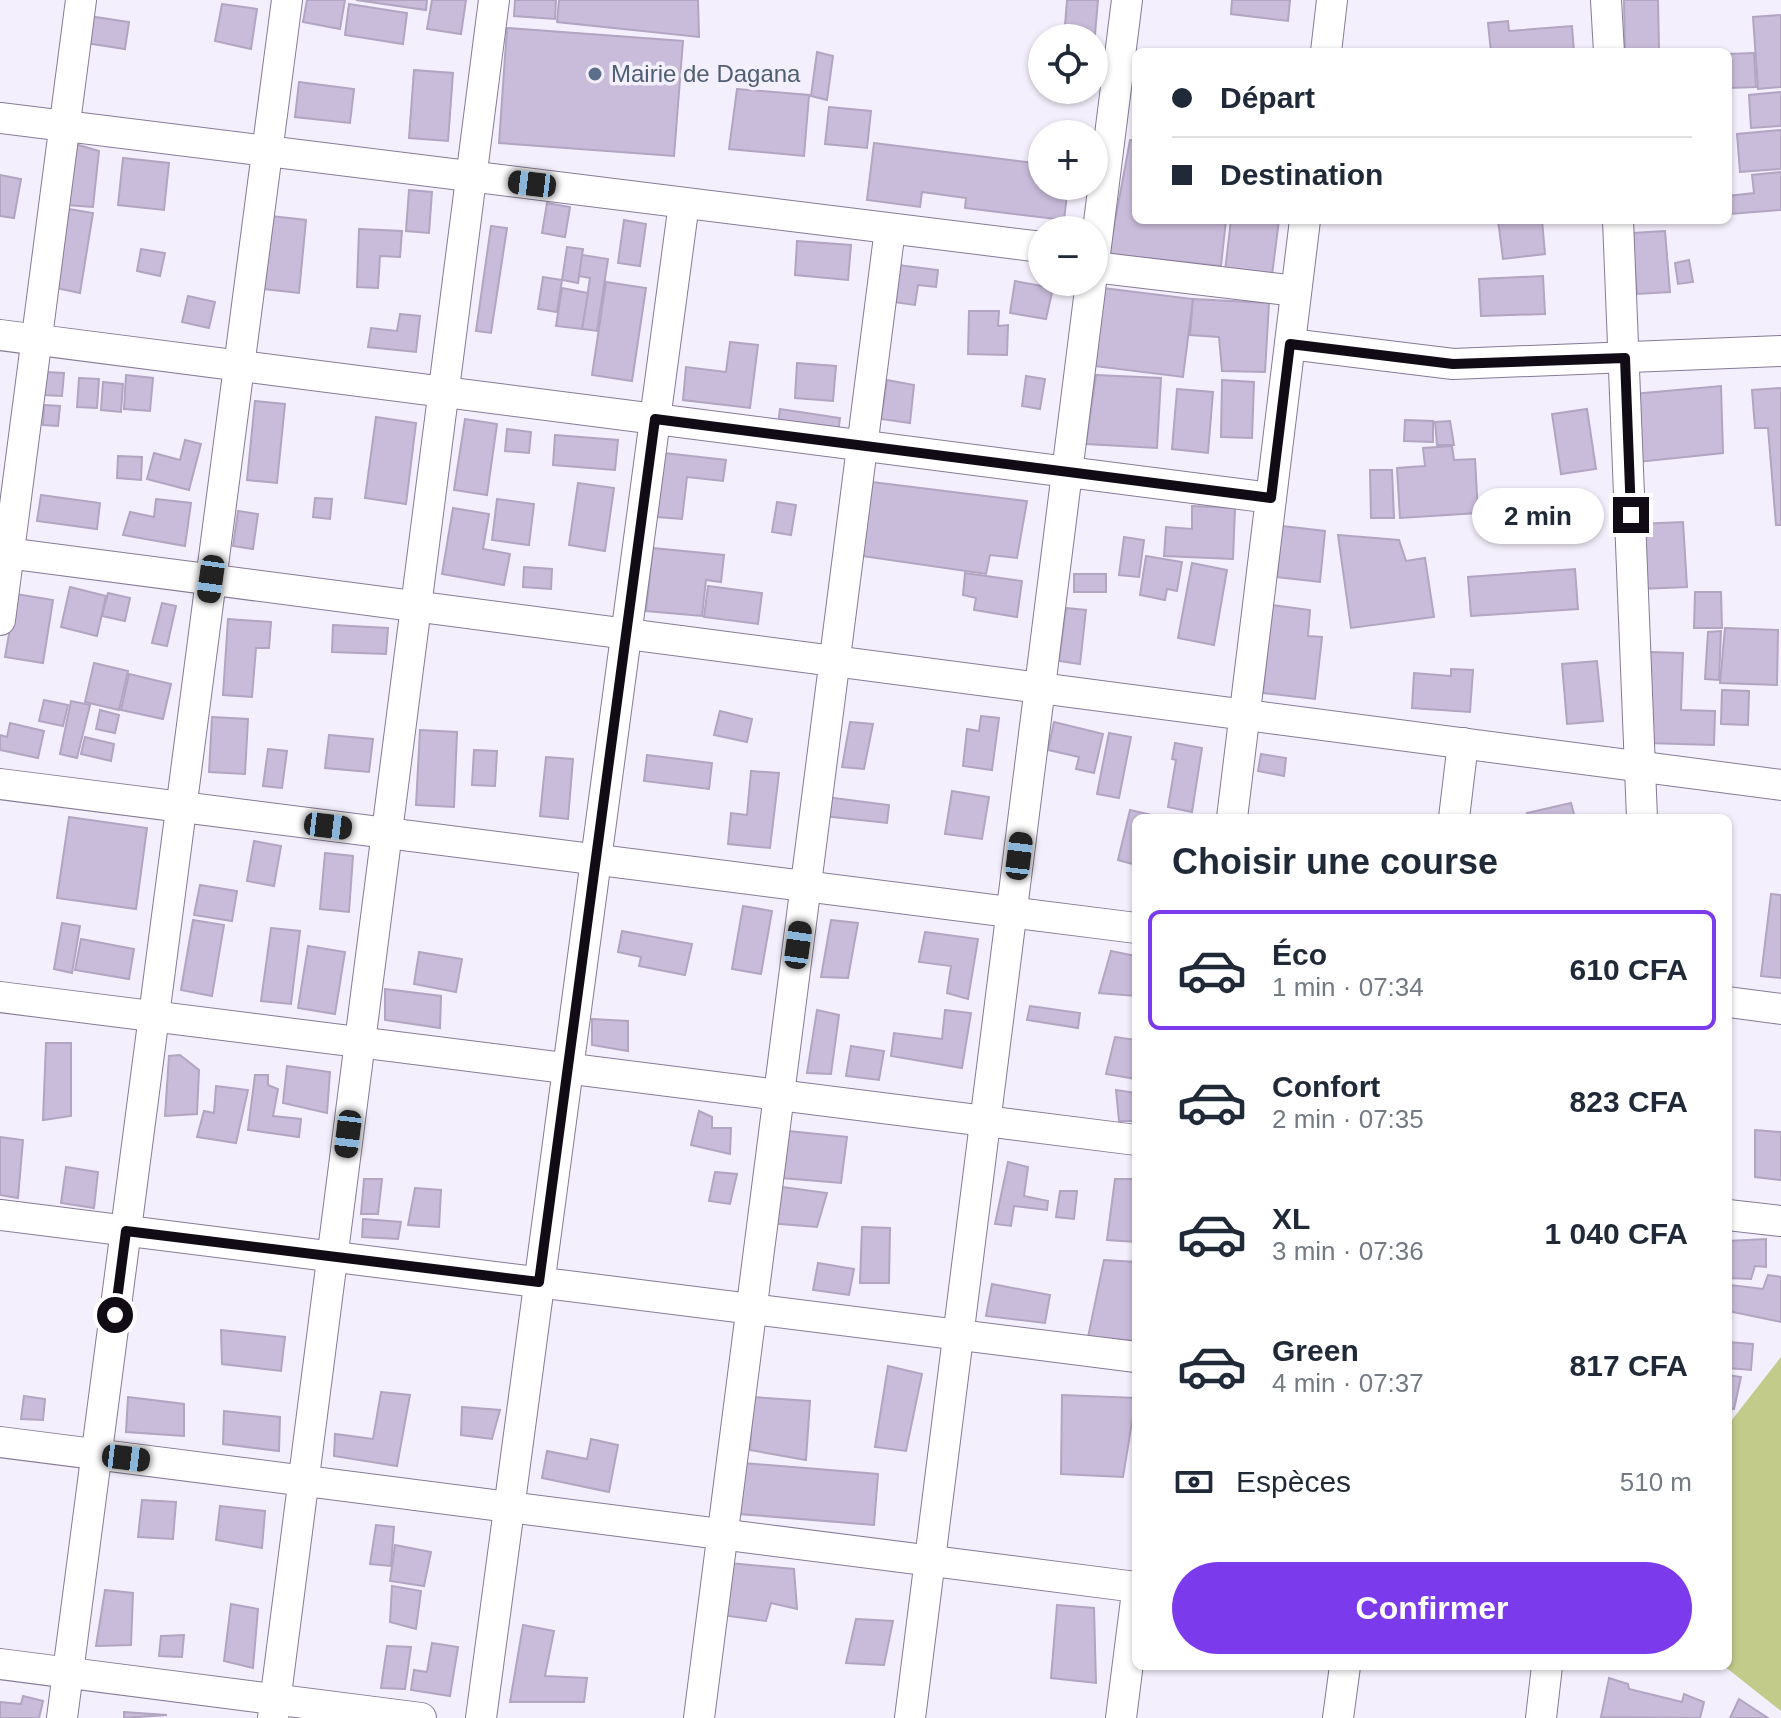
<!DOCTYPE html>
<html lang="fr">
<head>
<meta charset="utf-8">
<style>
  body { margin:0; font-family:Arial,sans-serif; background:#f2f2f3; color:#1f2937; height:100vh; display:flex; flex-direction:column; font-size:30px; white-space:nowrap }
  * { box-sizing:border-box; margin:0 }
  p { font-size:26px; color:#747a83 }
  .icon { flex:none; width:44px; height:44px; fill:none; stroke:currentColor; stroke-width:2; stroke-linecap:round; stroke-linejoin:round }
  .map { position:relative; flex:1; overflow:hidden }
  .side { position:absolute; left:1132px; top:814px; width:600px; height:856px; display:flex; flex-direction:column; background:#fff; border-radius:12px; box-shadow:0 2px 6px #0004 }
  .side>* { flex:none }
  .banner { position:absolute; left:1132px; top:48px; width:600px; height:176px; border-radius:12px; box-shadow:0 2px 6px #0004; display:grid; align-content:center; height:176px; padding:0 40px; background:#fff }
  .controls { position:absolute; left:1028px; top:24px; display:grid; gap:16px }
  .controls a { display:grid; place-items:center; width:80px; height:80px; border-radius:50%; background:#fff; box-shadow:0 2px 6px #0004; font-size:40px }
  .end { position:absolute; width:36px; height:36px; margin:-18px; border:10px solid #100b15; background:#fff; box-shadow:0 0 0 4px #fff }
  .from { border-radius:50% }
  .bubble { position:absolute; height:56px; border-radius:28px; background:#fff; box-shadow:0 2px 6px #0004; font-size:26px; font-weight:700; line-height:56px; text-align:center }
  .car { position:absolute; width:24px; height:48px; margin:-24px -12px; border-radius:10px; box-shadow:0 0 6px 2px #0007; background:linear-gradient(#222 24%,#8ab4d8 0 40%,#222 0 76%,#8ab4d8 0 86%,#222 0) }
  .banner b { display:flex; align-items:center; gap:28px; height:76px; font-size:30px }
  .banner b+b { border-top:2px solid #e0e1e3 }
  .banner i { width:20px; height:20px; background:#1f2937 }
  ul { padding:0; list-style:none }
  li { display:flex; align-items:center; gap:24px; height:120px; margin:0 16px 12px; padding:0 24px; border:4px solid transparent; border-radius:12px }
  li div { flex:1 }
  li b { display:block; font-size:30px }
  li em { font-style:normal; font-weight:700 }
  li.selected { border-color:#7c3aed }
  li>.icon { width:72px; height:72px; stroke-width:1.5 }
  h2 { padding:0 40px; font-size:36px; line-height:96px }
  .pay { display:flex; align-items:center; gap:20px; height:88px; padding:0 40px; font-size:30px }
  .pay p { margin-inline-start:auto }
  .action { display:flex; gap:16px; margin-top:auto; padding:16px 40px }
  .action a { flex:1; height:92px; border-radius:48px; background:#7c3aed; color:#fff; font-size:32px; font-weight:700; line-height:92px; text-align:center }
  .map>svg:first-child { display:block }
</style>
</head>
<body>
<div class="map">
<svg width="1781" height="1718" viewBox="0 0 1781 1718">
  <rect width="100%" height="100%" fill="#f4effc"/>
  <path fill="#c3cb8a" d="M1781,1357V1711L1724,1666H1728V1425Z"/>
  <g fill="#c9bcda" stroke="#b1a5c2" stroke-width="2">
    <path d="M307,0H345L340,29L303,22Z"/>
    <path d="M356,0H427L426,10Z"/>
    <path d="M432,0H466L461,34L427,29Z"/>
    <path d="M515,0H556L555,19L514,16Z"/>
    <path d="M559,0H698L699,37L557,22Z"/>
    <path d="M1067,0H1098L1094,46V38H1064Z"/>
    <path d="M1232,0H1290L1288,21L1231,14Z"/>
    <path d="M1624,0H1658L1659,52H1625Z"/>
    <path d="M222,4L257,9L251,49L215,41Z"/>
    <path d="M349,4L407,13L403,44L345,35Z"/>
    <path d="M1781,15V87L1758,89L1753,17Z"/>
    <path d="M89,16L129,22L125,49L85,43Z"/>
    <path d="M1508,21L1509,31L1572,26L1574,52H1491L1488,23Z"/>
    <path d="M507,28L683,41L674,156L499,143Z"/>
    <path d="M817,52L833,56L827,100L811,96Z"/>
    <path d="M1754,53L1756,87L1728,88V54Z"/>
    <path d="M414,70L453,73L448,141L409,138Z"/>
    <path d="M299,82L354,89L350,123L295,117Z"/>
    <path d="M737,89L809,95L804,156L729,149Z"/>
    <path d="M1781,92V126L1751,128L1749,95Z"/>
    <path d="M829,107L871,111L867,148L825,144Z"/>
    <path d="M1781,130V169L1740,172L1737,134Z"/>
    <path d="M1130,140H1136V220H1226L1221,266L1109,254Z"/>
    <path d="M874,143L1042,164V186H1068L1064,220L965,208L966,198L922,192L920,207L867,200Z"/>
    <path d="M75,144L99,151L93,207L66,205Z"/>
    <path d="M123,158L169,163L164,210L118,205Z"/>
    <path d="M1781,172V210L1730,214L1728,196L1754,193L1752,175Z"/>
    <path d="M0,175L21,179L14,218L0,216Z"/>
    <path d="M409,190L432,192L429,233L406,231Z"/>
    <path d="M547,203L570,207L565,237L542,233Z"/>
    <path d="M69,209L93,213L80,293L56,288Z"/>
    <path d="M271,216L306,220L299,293L264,289Z"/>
    <path d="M624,220L646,224L640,266L618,263Z"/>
    <path d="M1231,220H1279L1272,275L1225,271Z"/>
    <path d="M1498,220H1542L1545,254L1503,259Z"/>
    <path d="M491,226L507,228L491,333L476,331Z"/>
    <path d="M359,229L402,231L400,257L380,256L378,288L357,287Z"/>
    <path d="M1665,231L1670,292L1637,294L1632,233Z"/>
    <path d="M797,241L851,245L848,280L795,275Z"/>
    <path d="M567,247L583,249L578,283L562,280Z"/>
    <path d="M141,249L165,253L160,276L137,271Z"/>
    <path d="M582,255L608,259L597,331L582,329L590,278L579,276Z"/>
    <path d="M1689,260L1693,282L1678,284L1675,263Z"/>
    <path d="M898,265L938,270L936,287L918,285L915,305L893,302Z"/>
    <path d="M1543,276L1545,314L1481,316L1479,279Z"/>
    <path d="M543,277L562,280L557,312L538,309Z"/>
    <path d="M1015,281L1053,288L1046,319L1010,313Z"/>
    <path d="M606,282L646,288L632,381L592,375Z"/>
    <path d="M562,288L588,293L582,329L556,326Z"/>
    <path d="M1103,288L1193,299L1183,377L1094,366Z"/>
    <path d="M188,296L215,302L209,328L182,322Z"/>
    <path d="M1193,299L1269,303L1265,372L1222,371L1219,337L1190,335Z"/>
    <path d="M969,311H999L998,326L1008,325L1007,355L968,354Z"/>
    <path d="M400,314L420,316L416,352L368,347L371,328L397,331Z"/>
    <path d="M730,342L758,345L750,408L683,400L686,367L726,372Z"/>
    <path d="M797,363L836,366L833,401L795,398Z"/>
    <path d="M46,372L64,373L62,396L44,395Z"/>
    <path d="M126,375L153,378L150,411L124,409Z"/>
    <path d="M1096,375L1161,378L1157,448L1086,444Z"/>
    <path d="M1026,376L1045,379L1040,409L1022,406Z"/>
    <path d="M79,378L99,379L97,408L77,407Z"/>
    <path d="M887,380L914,385L910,423L881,419Z"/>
    <path d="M1222,380L1254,382L1252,438L1221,437Z"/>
    <path d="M103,382L123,384L121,412L101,410Z"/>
    <path d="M1721,386L1723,453L1638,462L1633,394Z"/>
    <path d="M1781,388V525H1776L1768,428H1755L1752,390Z"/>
    <path d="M1177,389L1213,392L1208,453L1172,449Z"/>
    <path d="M255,401L285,404L277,483L247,480Z"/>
    <path d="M44,405L60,406L58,426L43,425Z"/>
    <path d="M780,409L840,418L837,440L777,431Z"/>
    <path d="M1587,409L1596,469L1561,474L1552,414Z"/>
    <path d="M376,417L416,423L406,504L365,498Z"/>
    <path d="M465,419L497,424L487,495L454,490Z"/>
    <path d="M1405,420L1433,421V442L1404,441Z"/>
    <path d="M1450,421L1454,445H1437L1435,422Z"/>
    <path d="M507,429L531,432L529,453L505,451Z"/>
    <path d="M555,435L618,440L615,470L553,465Z"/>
    <path d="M185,440L201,444L189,490L147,479L154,453L180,460Z"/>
    <path d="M1452,446L1454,460L1475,459L1478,513L1400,518L1397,468L1425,466L1423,448Z"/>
    <path d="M664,453L726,460L723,481L687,477L682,519L657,517Z"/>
    <path d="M118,456L142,457L141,480L117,478Z"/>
    <path d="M1370,470H1392L1394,518H1371Z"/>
    <path d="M872,482L1027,501L1017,558L990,555L986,574L855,555Z"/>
    <path d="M578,483L614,488L605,551L569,545Z"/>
    <path d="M41,495L100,503L97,529L37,521Z"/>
    <path d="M315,498L332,499L330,519L313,517Z"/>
    <path d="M156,499L191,503L185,546L123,535L130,512L154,517Z"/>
    <path d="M497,499L534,504L529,545L492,540Z"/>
    <path d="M777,502L796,505L791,535L772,532Z"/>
    <path d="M1560,505L1565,541L1552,543L1547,507Z"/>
    <path d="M1192,506L1235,508L1233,559L1164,556L1166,527L1192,529Z"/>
    <path d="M453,508L489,514L483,549L510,554L504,585L442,574Z"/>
    <path d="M238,511L258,514L253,549L233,546Z"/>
    <path d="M1683,522L1687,587L1640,589L1637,524Z"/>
    <path d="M1282,526L1325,531L1320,582L1277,577Z"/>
    <path d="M1338,535L1399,540L1406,561L1425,558L1434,617L1351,628Z"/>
    <path d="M1124,537L1144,540L1139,577L1119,575Z"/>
    <path d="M653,548L724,555L721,582L706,580L702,616L646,611Z"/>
    <path d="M1146,556L1182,562L1177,591L1167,589L1165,600L1140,595Z"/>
    <path d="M1192,563L1227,570L1214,645L1178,638Z"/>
    <path d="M524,567L552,569L551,589L523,587Z"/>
    <path d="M1575,569L1578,609L1471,616L1468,577Z"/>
    <path d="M965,573L1022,581L1017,617L974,610L976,598L963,595Z"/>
    <rect x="1074" y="574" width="32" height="18"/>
    <path d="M708,586L762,593L758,624L704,617Z"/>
    <path d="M70,587L106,596L97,636L61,627Z"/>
    <path d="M1695,592H1721L1722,628H1694Z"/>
    <path d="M108,593L130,598L125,621L102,616Z"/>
    <path d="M16,594L53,600L43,663L5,657Z"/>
    <path d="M162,603L176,606L167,646L152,643Z"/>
    <path d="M1272,605L1310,610L1308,636L1322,637L1315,699L1263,693Z"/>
    <path d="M1066,608L1086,610L1080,664L1059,661Z"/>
    <path d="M228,619L271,622L269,648H256L252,697L223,695Z"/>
    <path d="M333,625L388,628L386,654L332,652Z"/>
    <path d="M1725,628L1778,630L1777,685L1720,683Z"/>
    <path d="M1721,631L1719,680L1705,679L1708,632Z"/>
    <path d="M1650,652L1683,653L1681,710L1715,711L1714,745L1647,743Z"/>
    <path d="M1597,661L1603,721L1567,724L1562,664Z"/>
    <path d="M94,663L128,671L119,710L85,702Z"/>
    <path d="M1451,669L1473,670L1470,712L1412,708L1414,673L1451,676Z"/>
    <path d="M129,674L171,684L163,719L121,710Z"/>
    <path d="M1722,690L1749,691L1748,725L1721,724Z"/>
    <path d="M44,700L68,705L63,726L39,721Z"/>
    <path d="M71,701L90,705L77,758L60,754Z"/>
    <path d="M100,710L119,715L115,733L96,729Z"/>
    <path d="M720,711L752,719L747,742L714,735Z"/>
    <path d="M981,716L999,718L992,770L963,766L967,729L979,731Z"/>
    <path d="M212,717L248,719L245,774L209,772Z"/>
    <path d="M850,722L873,724L864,769L842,767Z"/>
    <path d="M1054,722L1103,734L1094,773L1076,769L1079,757L1048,750Z"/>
    <path d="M10,723L44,731L38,758L0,750V735L7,737Z"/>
    <path d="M420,730L457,732L454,807L416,805Z"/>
    <path d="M1109,733L1131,737L1119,798L1097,794Z"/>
    <path d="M329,735L373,739L369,772L325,768Z"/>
    <path d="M85,737L114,744L111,761L81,754Z"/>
    <path d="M1175,743L1202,748L1192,812L1168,807L1176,760L1172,759Z"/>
    <path d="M268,749L287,751L282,788L263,786Z"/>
    <path d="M474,750L497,751L495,786L472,785Z"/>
    <path d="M1261,754L1286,758L1284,776L1258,771Z"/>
    <path d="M647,755L712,763L709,789L644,781Z"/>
    <path d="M546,757L573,759L568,819L540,816Z"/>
    <path d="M751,771L779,773L770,848L728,844L731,813L747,815Z"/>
    <path d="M952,791L989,797L982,839L945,834Z"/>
    <path d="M826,797L889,805L887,823L824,816Z"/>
    <path d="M1571,803L1575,818H1528L1527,813Z"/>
    <path d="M1130,810L1156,816L1136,818V865L1118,860Z"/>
    <path d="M69,817L147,828L136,909L57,898Z"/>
    <path d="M254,841L281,846L274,886L247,881Z"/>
    <path d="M325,853L353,856L349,912L320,909Z"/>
    <path d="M200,885L237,891L232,921L194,915Z"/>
    <path d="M1771,894L1781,895V978L1761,976Z"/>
    <path d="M743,906L772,911L761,974L732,969Z"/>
    <path d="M193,920L224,925L212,996L181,990Z"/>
    <path d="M831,920L858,923L848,978L821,977Z"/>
    <path d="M62,923L80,926L72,973L54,969Z"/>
    <path d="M271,928L300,931L291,1004L261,1001Z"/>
    <path d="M622,931L692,944L685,975L639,966L641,957L618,952Z"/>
    <path d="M925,932L978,939L968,999L947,993L951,966L919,962Z"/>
    <path d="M81,939L134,949L129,979L75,970Z"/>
    <path d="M308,946L345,952L335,1014L298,1008Z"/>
    <path d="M1111,951L1136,956V996L1099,993Z"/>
    <path d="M419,952L462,959L456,992L414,984Z"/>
    <path d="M385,989L441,996L440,1028L385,1020Z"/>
    <path d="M1030,1006L1080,1013L1078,1028L1027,1020Z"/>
    <path d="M817,1010L839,1015L831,1074L807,1073Z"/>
    <path d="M945,1010L971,1013L962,1068L891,1056L894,1033L942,1039Z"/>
    <path d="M592,1019L628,1021V1051L592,1045Z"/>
    <path d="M1115,1037L1136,1040V1079L1106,1074Z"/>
    <path d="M46,1043H71V1116L43,1120Z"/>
    <path d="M851,1046L884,1051L879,1080L846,1076Z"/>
    <path d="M180,1055L199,1070L197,1114L165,1116L169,1056Z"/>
    <path d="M287,1066L330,1072L327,1113L283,1103Z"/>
    <path d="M255,1075H268V1085L278,1089L273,1116L301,1119L299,1137L248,1130Z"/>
    <path d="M216,1086L248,1090L236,1143L197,1137L204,1111L214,1113Z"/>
    <path d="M1116,1090L1136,1093V1121H1119Z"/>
    <path d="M699,1111L712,1117V1128H731L730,1154L691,1145Z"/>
    <path d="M1755,1130L1781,1132V1180L1755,1177Z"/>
    <path d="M788,1131L847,1137L841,1183L782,1178Z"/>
    <path d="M0,1137L23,1140L18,1198L0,1195Z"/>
    <path d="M1008,1162L1028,1167L1024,1196L1048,1201L1047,1210L1014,1206L1011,1226L995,1224Z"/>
    <path d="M66,1167L98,1172L94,1208L61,1203Z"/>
    <path d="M715,1172L737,1174L730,1204L709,1201Z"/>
    <path d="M364,1179H382L378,1214H361Z"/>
    <path d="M1115,1179H1136V1242L1107,1240Z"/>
    <path d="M775,1186L827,1193L817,1227L768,1223Z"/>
    <path d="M415,1188L441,1190L439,1227L408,1225Z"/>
    <path d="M1060,1191H1077L1074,1219L1056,1217Z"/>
    <path d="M363,1219L401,1222L398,1239L362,1237Z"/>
    <path d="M862,1227L890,1228L889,1283H860Z"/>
    <path d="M1766,1239V1267L1755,1266L1751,1279L1728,1278V1241Z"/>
    <path d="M1104,1260L1136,1262V1341L1088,1337Z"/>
    <path d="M818,1263L854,1269L849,1295L813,1290Z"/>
    <path d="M1768,1275L1781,1277V1322L1728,1311L1731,1285L1763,1289Z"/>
    <path d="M992,1284L1050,1295L1045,1323L986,1316Z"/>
    <path d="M221,1330L285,1337L281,1371L222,1364Z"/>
    <path d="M1728,1342L1753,1344L1751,1370L1728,1368Z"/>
    <path d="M888,1366L922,1374L906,1451L875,1447Z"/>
    <path d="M1728,1375L1741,1377L1734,1409L1728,1408Z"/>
    <path d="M381,1392L410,1395L397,1466L334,1456L335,1434L373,1439Z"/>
    <path d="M1062,1395L1136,1398L1123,1477L1061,1474Z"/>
    <path d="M24,1396L45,1399L43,1420L21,1419Z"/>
    <path d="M128,1397L184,1404V1436L126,1432Z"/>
    <path d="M753,1397L810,1401L806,1460L750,1450Z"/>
    <path d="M462,1407L500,1410L492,1439L461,1435Z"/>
    <path d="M224,1411L280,1417L279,1451L223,1444Z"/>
    <path d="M591,1439L618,1445L609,1492L542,1478L547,1451L587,1459Z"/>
    <path d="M743,1463L878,1474L874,1525L739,1514Z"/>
    <path d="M142,1500L176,1502L173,1539L138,1537Z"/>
    <path d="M220,1506L265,1511L262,1548L216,1540Z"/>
    <path d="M376,1525L394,1527L391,1566L370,1564Z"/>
    <path d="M395,1545L431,1552L424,1586L390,1581Z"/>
    <path d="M729,1563L794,1569L797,1609L771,1603L766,1621L721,1615Z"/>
    <path d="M392,1586L421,1591L416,1629L390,1622Z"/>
    <path d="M105,1590L133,1593L131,1645L96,1646Z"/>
    <path d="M231,1604L258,1609L253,1668L224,1661Z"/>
    <path d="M1057,1605L1094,1608L1096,1683L1051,1678Z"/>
    <path d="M856,1619L893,1621L884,1665L846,1663Z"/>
    <path d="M523,1625L554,1631L545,1676L587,1678L584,1702H510Z"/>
    <path d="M184,1635L182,1657L159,1656L161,1636Z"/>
    <path d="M432,1643L458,1647L450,1696L411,1690L414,1670L427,1672Z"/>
    <path d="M387,1646L411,1647L405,1689L381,1688Z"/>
    <path d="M1609,1678L1628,1684L1629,1689L1682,1702L1684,1694L1704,1702L1700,1718L1601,1717Z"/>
    <path d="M23,1696L43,1701L39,1718H0V1702L21,1704Z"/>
    <path d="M1739,1699L1768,1718H1730Z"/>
    <path d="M124,1712L167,1715L124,1718Z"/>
  </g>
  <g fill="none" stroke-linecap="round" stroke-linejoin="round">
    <g stroke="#867a96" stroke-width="32">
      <g id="street">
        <path d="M1606,0L1609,52"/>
        <path d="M1326,52L1332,0"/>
        <path d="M0,118L1042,247"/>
        <path d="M1618,220L1642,818"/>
        <path d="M1094,262L1127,0"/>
        <path d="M1094,267L1296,291"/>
        <path d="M0,335L1271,498"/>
        <path d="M1290,344L1453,364L1781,351"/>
        <path d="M0,552L1781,785"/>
        <path d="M0,620L81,0"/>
        <path d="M0,784L1136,928"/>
        <path d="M1232,818L1305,220"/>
        <path d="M1454,818L1463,743"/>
        <path d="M0,997L1136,1140"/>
        <path d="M1728,1002L1781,1009"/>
        <path d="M0,1215L1136,1357"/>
        <path d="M1728,1215L1781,1221"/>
        <path d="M0,1442L1136,1587"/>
        <path d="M0,1664L421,1718"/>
        <path d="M62,1718L287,0"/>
        <path d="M273,1718L494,0"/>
        <path d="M481,1718L684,203"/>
        <path d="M699,1718L890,229"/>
        <path d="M910,1718L1091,282"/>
        <path d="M1121,1718L1136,1600"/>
        <path d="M1338,1718L1345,1666"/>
        <path d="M1541,1718L1547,1666"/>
      </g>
    </g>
    <use href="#street" stroke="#fff" stroke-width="30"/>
  </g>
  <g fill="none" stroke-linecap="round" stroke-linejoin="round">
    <path stroke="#100b15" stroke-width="10" d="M115,1315L126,1231L539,1282L655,419L1271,498L1290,344L1453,364L1625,358L1631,515"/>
  </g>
  <circle fill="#5c6f8a" stroke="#f4effc" stroke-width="3" cx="595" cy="74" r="8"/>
  <g text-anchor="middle" stroke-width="7" stroke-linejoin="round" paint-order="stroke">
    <g font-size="24" fill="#4e5e75" stroke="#f4effc" text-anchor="start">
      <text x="611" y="82">Mairie de Dagana</text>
    </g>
  </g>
</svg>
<div class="controls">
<a><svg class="icon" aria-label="locate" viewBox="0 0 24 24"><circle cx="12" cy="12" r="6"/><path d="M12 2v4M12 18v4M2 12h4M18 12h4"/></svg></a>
<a>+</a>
<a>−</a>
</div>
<i class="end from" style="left:115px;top:1315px"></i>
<i class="end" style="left:1631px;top:515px"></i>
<div class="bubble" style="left:1472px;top:488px;width:132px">2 min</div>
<i class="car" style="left:532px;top:184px;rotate:277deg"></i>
<i class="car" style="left:211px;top:579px;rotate:188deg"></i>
<i class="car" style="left:328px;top:826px;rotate:97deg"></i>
<i class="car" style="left:1019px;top:856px;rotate:7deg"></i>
<i class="car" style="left:798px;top:945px;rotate:8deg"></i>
<i class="car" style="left:348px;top:1134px;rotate:187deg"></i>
<i class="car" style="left:126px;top:1458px;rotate:97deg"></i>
<div class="banner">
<b><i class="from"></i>Départ</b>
<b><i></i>Destination</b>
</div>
<section class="side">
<h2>Choisir une course</h2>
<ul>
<li class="selected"><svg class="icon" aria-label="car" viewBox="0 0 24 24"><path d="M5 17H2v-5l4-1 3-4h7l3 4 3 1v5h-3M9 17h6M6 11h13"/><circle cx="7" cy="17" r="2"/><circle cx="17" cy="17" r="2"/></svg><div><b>Éco</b><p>1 min · 07:34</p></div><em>610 CFA</em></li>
<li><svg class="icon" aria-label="car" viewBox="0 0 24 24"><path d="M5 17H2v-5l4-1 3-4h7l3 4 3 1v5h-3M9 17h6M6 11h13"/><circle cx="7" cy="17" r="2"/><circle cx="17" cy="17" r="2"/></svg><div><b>Confort</b><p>2 min · 07:35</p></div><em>823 CFA</em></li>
<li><svg class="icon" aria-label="car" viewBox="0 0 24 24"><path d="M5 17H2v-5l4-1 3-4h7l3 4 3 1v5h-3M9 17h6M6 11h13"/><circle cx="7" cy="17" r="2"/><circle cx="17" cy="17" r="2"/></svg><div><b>XL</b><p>3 min · 07:36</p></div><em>1 040 CFA</em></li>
<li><svg class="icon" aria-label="car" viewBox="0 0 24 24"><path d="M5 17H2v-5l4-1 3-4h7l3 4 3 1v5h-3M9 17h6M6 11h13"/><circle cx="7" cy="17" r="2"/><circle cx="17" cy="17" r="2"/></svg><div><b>Green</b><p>4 min · 07:37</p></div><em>817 CFA</em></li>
</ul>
<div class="pay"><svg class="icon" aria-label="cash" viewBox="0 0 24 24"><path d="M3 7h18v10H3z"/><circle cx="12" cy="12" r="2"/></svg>Espèces<p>510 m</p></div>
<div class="action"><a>Confirmer</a></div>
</section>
</div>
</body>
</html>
